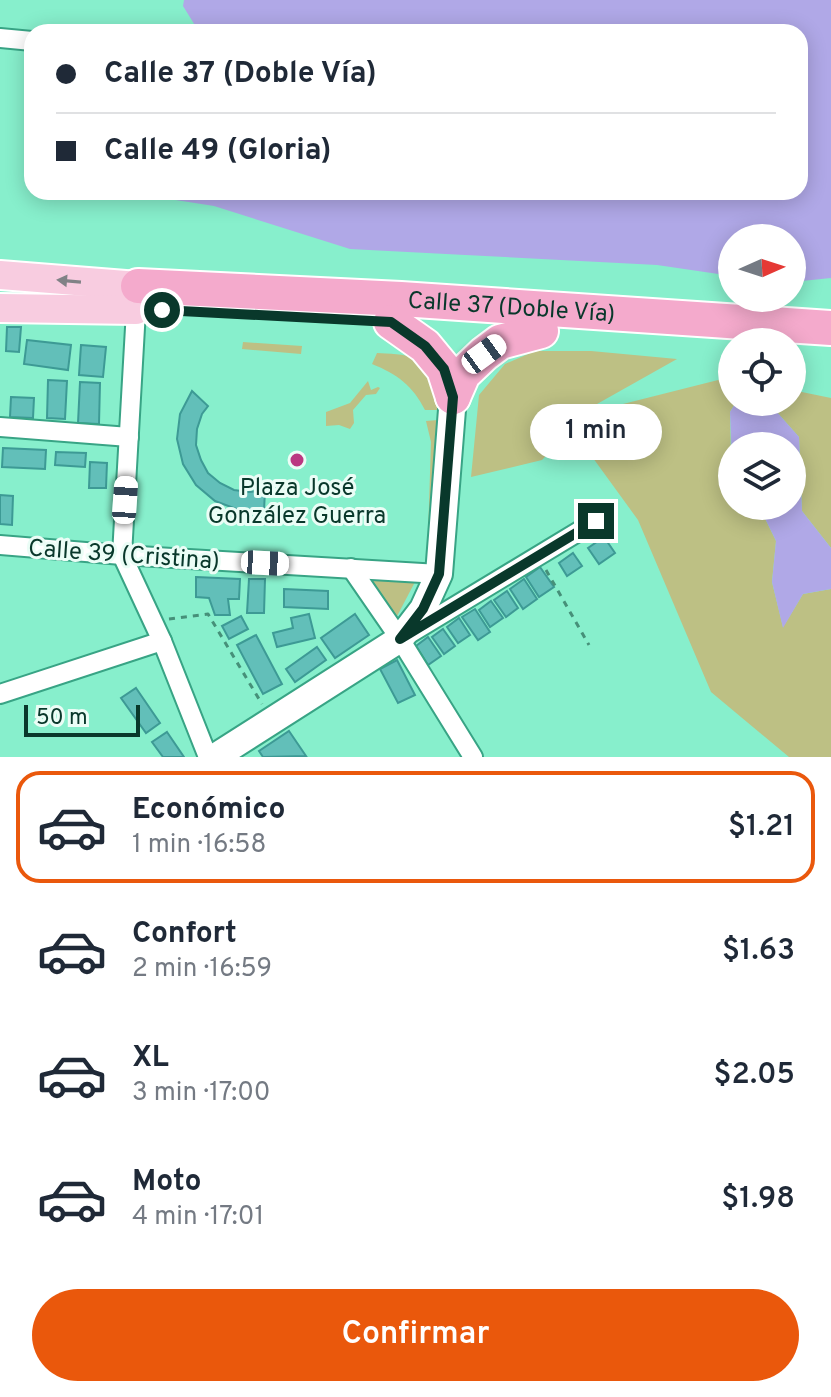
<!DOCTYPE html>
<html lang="es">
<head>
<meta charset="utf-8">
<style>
  body { margin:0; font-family:Overpass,sans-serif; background:#f2f2f3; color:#1f2937; height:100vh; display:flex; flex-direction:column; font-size:30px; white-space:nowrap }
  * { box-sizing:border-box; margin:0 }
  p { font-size:26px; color:#747a83 }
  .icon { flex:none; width:44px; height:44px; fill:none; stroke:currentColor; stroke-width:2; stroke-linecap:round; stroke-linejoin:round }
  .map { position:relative; height:757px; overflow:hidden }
  .details { display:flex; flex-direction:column; background:#fff; flex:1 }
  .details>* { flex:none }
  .guide { position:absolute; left:24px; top:24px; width:784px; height:176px; border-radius:24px; box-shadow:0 4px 20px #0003; display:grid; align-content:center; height:176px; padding:0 32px; background:#fff }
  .needle { width:52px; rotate:87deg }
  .tools { position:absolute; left:718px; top:224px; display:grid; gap:16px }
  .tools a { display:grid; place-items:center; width:88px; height:88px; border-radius:50%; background:#fff; box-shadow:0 4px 20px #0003; font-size:40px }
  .scale { position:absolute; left:24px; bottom:20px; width:116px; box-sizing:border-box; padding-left:8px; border:4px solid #09382b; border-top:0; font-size:22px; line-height:28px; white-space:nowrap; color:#09382b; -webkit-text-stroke:6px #ebfdf6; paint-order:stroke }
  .end { position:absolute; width:36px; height:36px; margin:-18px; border:10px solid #09382b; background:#fff; box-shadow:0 0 0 4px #fff }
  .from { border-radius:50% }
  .bubble { position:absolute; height:56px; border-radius:28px; background:#fff; box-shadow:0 4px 20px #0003; font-size:26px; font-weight:600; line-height:56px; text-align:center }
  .car { position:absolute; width:24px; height:48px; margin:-24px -12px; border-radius:10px; box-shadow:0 0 6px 2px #0007; background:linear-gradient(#fff 24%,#345 0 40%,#fff 0 76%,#345 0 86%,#fff 0) }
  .guide b { display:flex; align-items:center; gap:28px; height:76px; font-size:30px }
  .guide b+b { border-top:2px solid #e0e1e3 }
  .guide i { width:20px; height:20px; background:#1f2937 }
  ul { padding:14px 0 0; list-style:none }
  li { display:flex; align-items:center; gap:24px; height:112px; margin:0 16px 12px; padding:0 16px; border:4px solid transparent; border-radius:24px }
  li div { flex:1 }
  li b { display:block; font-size:30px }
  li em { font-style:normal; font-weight:600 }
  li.current { border-color:#ea580c }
  li>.icon { width:72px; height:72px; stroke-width:1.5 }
  .action { display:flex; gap:16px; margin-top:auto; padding:16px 32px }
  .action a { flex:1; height:92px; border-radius:48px; background:#ea580c; color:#fff; font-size:32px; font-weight:600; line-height:92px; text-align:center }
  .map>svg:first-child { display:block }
</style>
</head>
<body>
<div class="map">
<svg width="831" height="757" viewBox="0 0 831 757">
  <rect width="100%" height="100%" fill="#87efcc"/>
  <g fill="#bdc084">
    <path d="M243,342L302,346L301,354L242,349Z"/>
    <path d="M535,351H591L677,359L597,404L542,460L471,477L479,395L505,364Z"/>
    <path d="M377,353C388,354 405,353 415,359C433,370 440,391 439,410H425C413,386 397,374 372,364Z"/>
    <path d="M726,378L732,379V402H736L730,412L732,506H759L776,541L772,582L783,627L803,594L831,589V757H789L711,692L638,520L585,447L623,404Z"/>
    <path d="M368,381L371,390L378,387L380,388L376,394L366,395L353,410L354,423L350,429L339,425L326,426V412L350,403Z"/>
    <path d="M792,390L831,398V548L802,511L799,437L768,402H792Z"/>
    <path d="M438,420L428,535L431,442L426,421Z"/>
    <path d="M365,578L416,580L395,620Z"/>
  </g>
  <g fill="#b0a8e7">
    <path d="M184,0H831V278L792,282V238H732V276L657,265L350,249L214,206L150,196L149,192H800V32H195L196,27L183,6Z"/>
    <path d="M736,402H768L799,437L802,511L831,548V589L803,594L783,628L772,582L776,541L759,506H792V446H732V463L730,412Z"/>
  </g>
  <g fill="#62bfb9" stroke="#3d9a95" stroke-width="2">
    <path d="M7,327H21L19,352L6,351Z"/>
    <path d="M27,340L71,345L68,370L24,364Z"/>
    <path d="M81,345L106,347L103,377L79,375Z"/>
    <path d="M48,380L67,381L65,419L47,418Z"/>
    <path d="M80,382L100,383L99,424L78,423Z"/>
    <path d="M192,391L208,406L202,414L197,429L196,445L201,460L208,473L220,483L234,490L249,492L265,490L264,511L239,510L215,501L196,485L183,464L177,439L180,414Z"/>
    <path d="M11,397L34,398L33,418L10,417Z"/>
    <path d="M3,448L46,450L45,469L2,467Z"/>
    <path d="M56,452L86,453L85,467L55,465Z"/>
    <path d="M90,462L107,463L106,488H89Z"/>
    <path d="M0,495L13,496L12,525L0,524Z"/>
    <path d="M604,537L615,553L599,564L588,548Z"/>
    <path d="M573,553L582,566L567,576L559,563Z"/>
    <path d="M540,567L554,587L539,597L526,577Z"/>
    <path d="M196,577L240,579L239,599H228L230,615H215L209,598L196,597Z"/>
    <path d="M249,579H265L264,613H247Z"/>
    <path d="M524,579L537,599L523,609L510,589Z"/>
    <path d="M284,589L328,591V609L284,607Z"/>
    <path d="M507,591L518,608L506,617L494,600Z"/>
    <path d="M491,601L503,618L490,627L479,610Z"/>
    <path d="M475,609L490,632L478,640L462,617Z"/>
    <path d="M309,614L315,638L277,647L273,633L293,628L291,618Z"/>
    <path d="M355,614L369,635L335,658L321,638Z"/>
    <path d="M241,616L248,629L229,639L222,626Z"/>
    <path d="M459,618L470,635L458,643L447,627Z"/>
    <path d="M443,629L455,646L444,654L432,637Z"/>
    <path d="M256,635L282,684L263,694L237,645Z"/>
    <path d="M428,637L441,656L428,665L416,646Z"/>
    <path d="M317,647L326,660L295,682L286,669Z"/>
    <path d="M397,660L415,695L398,703L380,669Z"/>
    <path d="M136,688L160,723L146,733L121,698Z"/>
    <path d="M289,731L306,756L263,757L259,751Z"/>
    <path d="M167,732L184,757H163L152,742Z"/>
  </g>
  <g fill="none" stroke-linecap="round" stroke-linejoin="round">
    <g stroke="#38a485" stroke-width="22">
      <g id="street">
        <path d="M0,38L32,41"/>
        <path d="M136,310L122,555L162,641L208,757"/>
        <path d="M0,427L129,437"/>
        <path d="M0,545L122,555L439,574"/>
        <path d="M351,568L400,639L473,757"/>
        <path d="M409,634L596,521"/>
        <path d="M0,694L162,641"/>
      </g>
    </g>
    <g stroke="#38a485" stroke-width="30">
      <path id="secondary" d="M215,757L400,639L423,609L439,574L453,397"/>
    </g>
    <g stroke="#fff" stroke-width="32">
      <g id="primary">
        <path d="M0,275L138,286"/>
        <path d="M0,308L136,310"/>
      </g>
    </g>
    <g stroke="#fff" stroke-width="38">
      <g id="highway">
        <path id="s1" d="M138,286L401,299L831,328"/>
        <path d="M391,322L425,346L444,369L453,397"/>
        <path d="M453,397L463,374L484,354L500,342L541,331"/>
      </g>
    </g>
    <g stroke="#469079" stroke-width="3" stroke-dasharray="6 6" stroke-linecap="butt">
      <path d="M546,570L589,645"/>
      <path d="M169,619L208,614L262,704"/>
    </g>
    <use href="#street" stroke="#fff" stroke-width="18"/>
    <use href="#secondary" stroke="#fff" stroke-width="26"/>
    <use href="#primary" stroke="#f8cce0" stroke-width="28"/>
    <use href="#highway" stroke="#f4aacc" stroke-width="34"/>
  </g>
  <defs><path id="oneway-solid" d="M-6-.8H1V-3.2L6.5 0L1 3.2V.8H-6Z" transform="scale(2)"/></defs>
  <use fill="#808286" href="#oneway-solid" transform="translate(69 281) rotate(-175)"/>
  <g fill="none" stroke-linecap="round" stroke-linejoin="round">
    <path stroke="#09382b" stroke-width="10" d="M162,310L391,322L425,346L444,369L453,397L439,574L423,609L400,639L596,521"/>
  </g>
  <circle fill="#ba3881" stroke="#ebfdf6" stroke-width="3" cx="297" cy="460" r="8"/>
  <g text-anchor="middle" stroke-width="6" stroke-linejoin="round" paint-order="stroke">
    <g font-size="24" fill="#09382b" stroke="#ebfdf6">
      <text dy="8" stroke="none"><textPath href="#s1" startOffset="374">Calle 37 (Doble Vía)</textPath></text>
      <text transform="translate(124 554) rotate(4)" y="8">Calle 39 (Cristina)</text>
    </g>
    <g font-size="24" fill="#09382b" stroke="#ebfdf6">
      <text x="297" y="495">Plaza José<tspan x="297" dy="28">González Guerra</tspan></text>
    </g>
  </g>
</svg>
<div class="tools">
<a><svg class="needle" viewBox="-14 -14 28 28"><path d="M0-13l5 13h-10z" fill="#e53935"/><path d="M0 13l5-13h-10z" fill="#747a83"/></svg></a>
<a><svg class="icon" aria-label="locate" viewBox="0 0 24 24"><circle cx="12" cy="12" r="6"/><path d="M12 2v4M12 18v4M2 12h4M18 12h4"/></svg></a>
<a><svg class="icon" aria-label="layers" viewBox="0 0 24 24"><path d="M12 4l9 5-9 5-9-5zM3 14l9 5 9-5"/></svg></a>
</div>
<div class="scale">50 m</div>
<i class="end from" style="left:162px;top:310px"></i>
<i class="end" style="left:596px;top:521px"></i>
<div class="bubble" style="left:530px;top:404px;width:132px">1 min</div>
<i class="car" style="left:484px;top:354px;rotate:54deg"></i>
<i class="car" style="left:125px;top:500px;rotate:4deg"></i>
<i class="car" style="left:265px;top:563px;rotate:93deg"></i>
<div class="guide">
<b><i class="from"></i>Calle 37 (Doble Vía)</b>
<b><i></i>Calle 49 (Gloria)</b>
</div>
</div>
<section class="details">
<ul>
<li class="current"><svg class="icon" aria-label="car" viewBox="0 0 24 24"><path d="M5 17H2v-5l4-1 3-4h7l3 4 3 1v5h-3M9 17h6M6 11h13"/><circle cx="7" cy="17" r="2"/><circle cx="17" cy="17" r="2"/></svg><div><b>Económico</b><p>1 min · 16:58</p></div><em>$1.21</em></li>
<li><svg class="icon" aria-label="car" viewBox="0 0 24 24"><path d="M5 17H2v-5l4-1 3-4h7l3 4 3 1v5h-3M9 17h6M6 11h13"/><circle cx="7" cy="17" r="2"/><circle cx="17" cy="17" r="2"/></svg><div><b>Confort</b><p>2 min · 16:59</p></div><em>$1.63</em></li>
<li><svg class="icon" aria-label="car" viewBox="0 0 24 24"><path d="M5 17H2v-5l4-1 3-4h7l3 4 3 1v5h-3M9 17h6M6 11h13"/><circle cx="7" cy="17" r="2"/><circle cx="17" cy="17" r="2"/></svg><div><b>XL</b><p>3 min · 17:00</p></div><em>$2.05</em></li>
<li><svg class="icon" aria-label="car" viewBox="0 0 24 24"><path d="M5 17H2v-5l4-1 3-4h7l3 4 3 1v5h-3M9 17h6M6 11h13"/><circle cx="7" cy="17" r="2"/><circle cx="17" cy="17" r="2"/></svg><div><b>Moto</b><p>4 min · 17:01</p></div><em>$1.98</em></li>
</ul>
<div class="action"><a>Confirmar</a></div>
</section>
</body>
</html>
